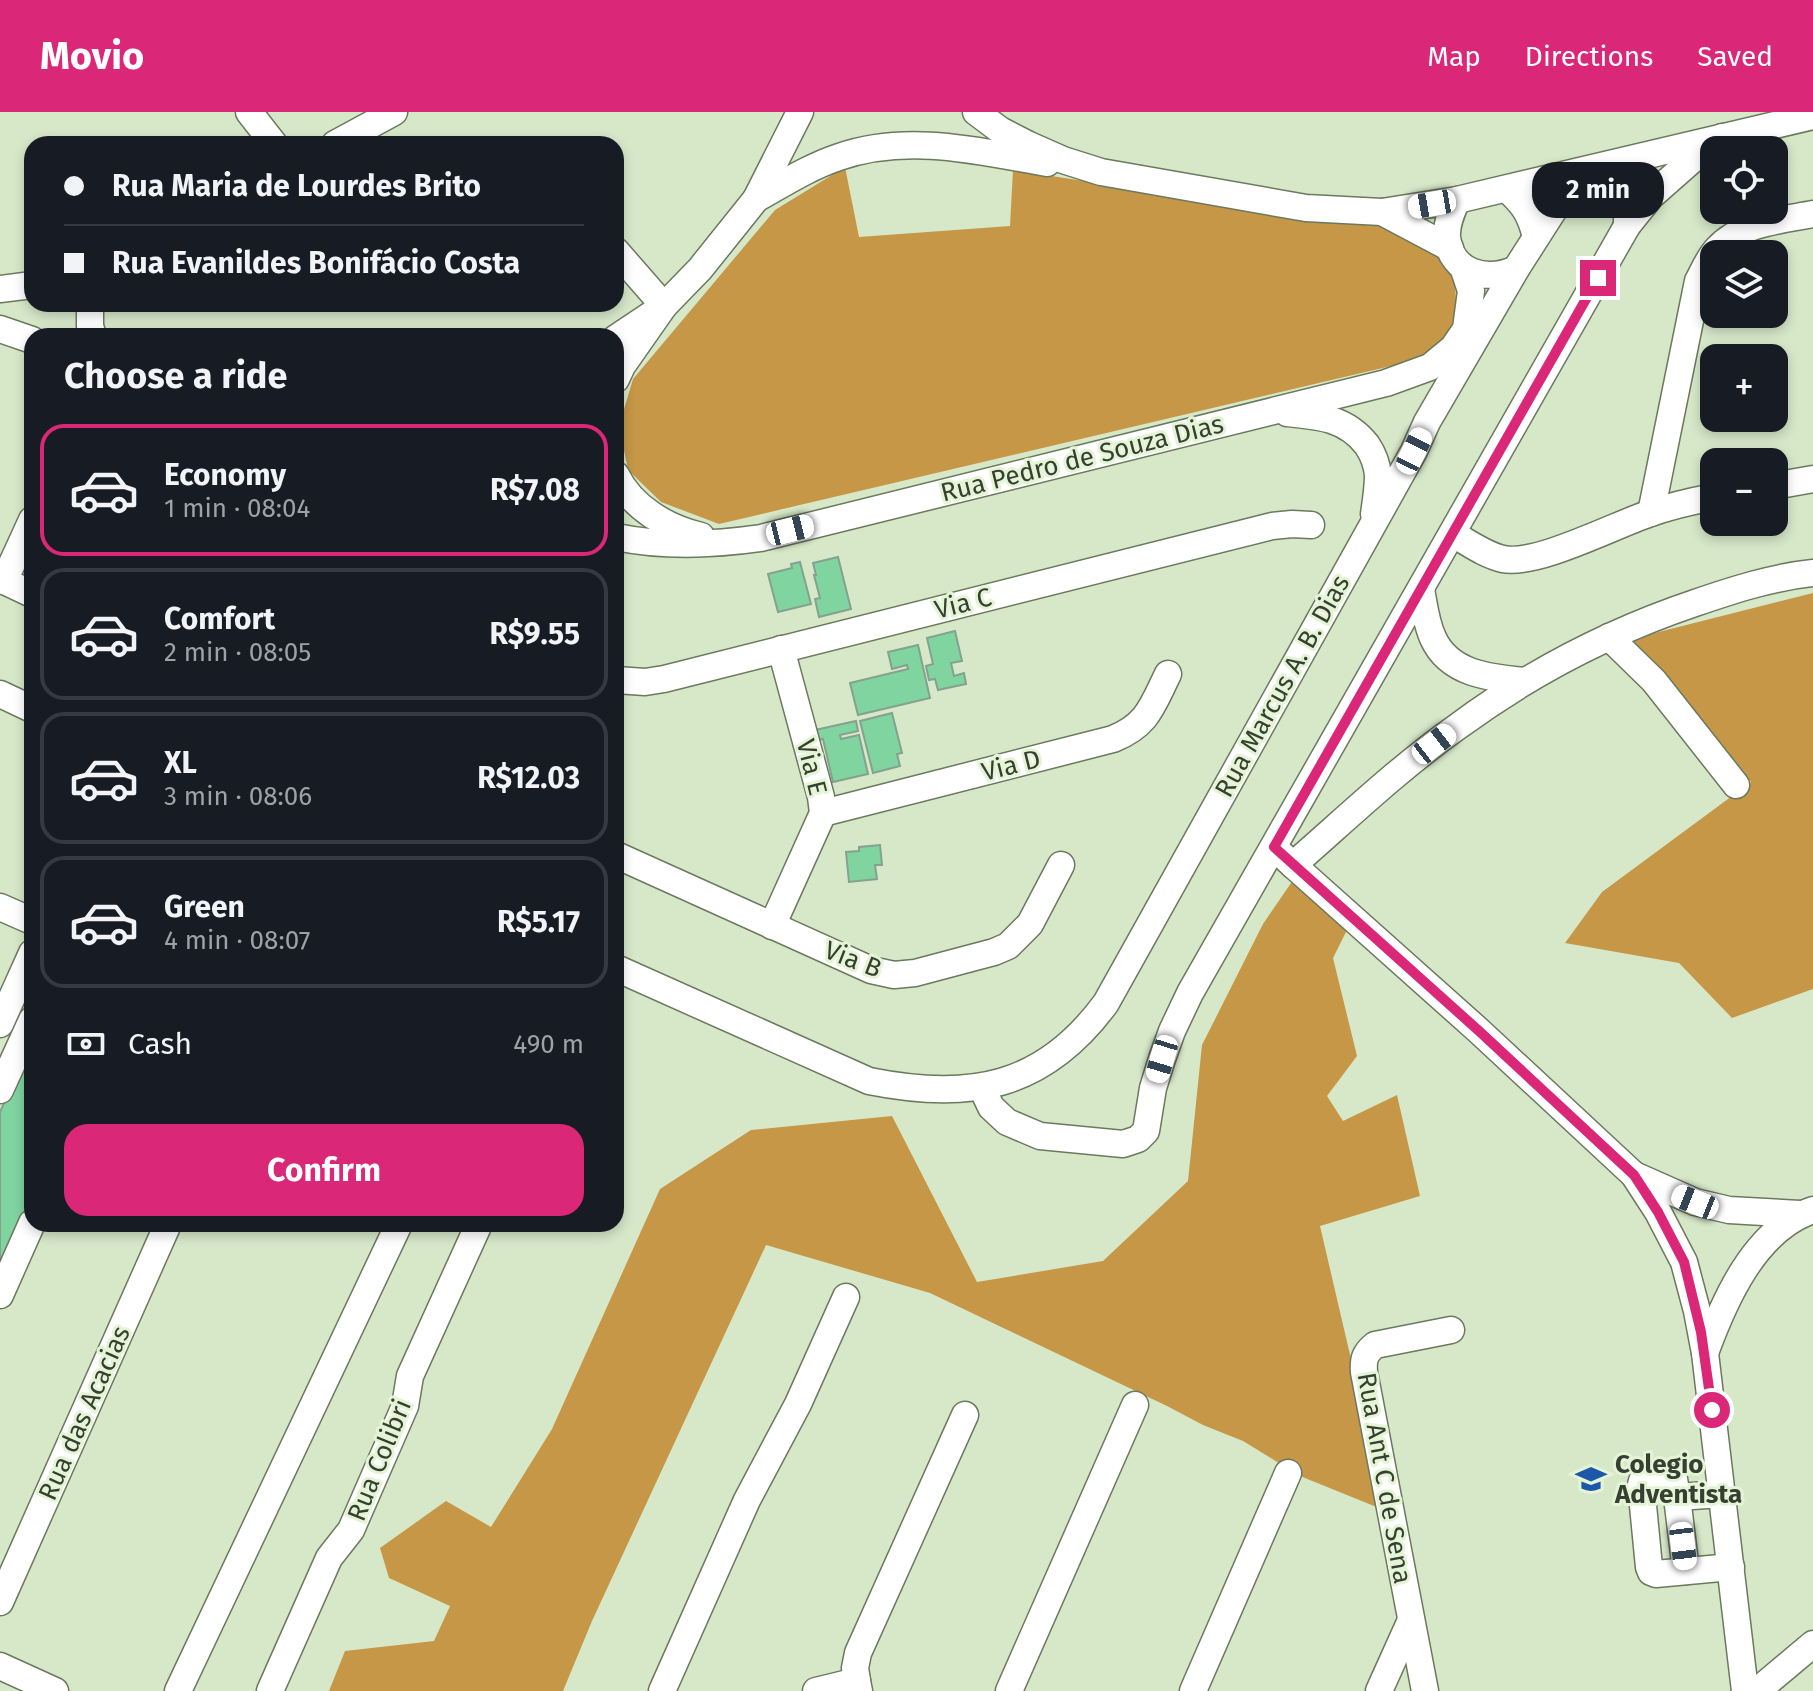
<!DOCTYPE html>
<html lang="en">
<head>
<meta charset="utf-8">
<style>
  body { margin:0; font-family:"Fira Sans",sans-serif; background:#20242c; color:#f1f3f6; height:100vh; display:flex; flex-direction:column; font-size:30px; white-space:nowrap }
  * { box-sizing:border-box; margin:0 }
  p { font-size:26px; color:#9ea1a6 }
  .icon { flex:none; width:44px; height:44px; fill:none; stroke:currentColor; stroke-width:2; stroke-linecap:round; stroke-linejoin:round }
  .map { position:relative; flex:1; overflow:hidden }
  .side { position:absolute; left:24px; top:216px; width:600px; height:904px; display:flex; flex-direction:column; background:#171b24; border-radius:24px; box-shadow:0 4px 12px #0003 }
  .side>* { flex:none }
  .hud { position:absolute; left:24px; top:24px; width:600px; height:176px; border-radius:24px; box-shadow:0 4px 12px #0003; display:grid; align-content:center; height:176px; padding:0 40px; background:#171b24 }
  .controls { position:absolute; left:1700px; top:24px; display:grid; gap:16px }
  .controls a { display:grid; place-items:center; width:88px; height:88px; border-radius:16px; background:#171b24; box-shadow:0 4px 12px #0003; font-size:40px }
  .end { position:absolute; width:36px; height:36px; margin:-18px; border:10px solid #db2777; background:#fff; box-shadow:0 0 0 4px #fff }
  .from { border-radius:50% }
  .bubble { position:absolute; height:56px; border-radius:24px; background:#171b24; box-shadow:0 4px 12px #0003; font-size:26px; font-weight:700; line-height:56px; text-align:center }
  .car { position:absolute; width:24px; height:48px; margin:-24px -12px; border-radius:10px; box-shadow:0 0 6px 2px #0007; background:linear-gradient(#fff 24%,#345 0 40%,#fff 0 76%,#345 0 86%,#fff 0) }
  .hud b { display:flex; align-items:center; gap:28px; height:76px; font-size:30px }
  .hud b+b { border-top:2px solid #363941 }
  .hud i { width:20px; height:20px; background:#f1f3f6 }
  ul { padding:0; list-style:none }
  li { display:flex; align-items:center; gap:24px; height:132px; margin:0 16px 12px; padding:0 24px; border:4px solid #363941; border-radius:24px }
  li div { flex:1 }
  li b { display:block; font-size:30px }
  li em { font-style:normal; font-weight:700 }
  li.on { border-color:#db2777 }
  li>.icon { width:72px; height:72px; stroke-width:1.5 }
  h2 { padding:0 40px; font-size:36px; line-height:96px }
  .pay { display:flex; align-items:center; gap:20px; height:88px; padding:0 40px; font-size:30px }
  .pay p { margin-inline-start:auto }
  .cta { display:flex; gap:16px; margin-top:auto; padding:16px 40px }
  .cta a { flex:1; height:92px; border-radius:24px; background:#db2777; color:#fff; font-size:32px; font-weight:700; line-height:92px; text-align:center }
  header { display:flex; align-items:center; gap:48px; box-sizing:border-box; height:112px; padding:0 40px; background:#db2777; color:#fff }
  header strong { font-size:38px }
  nav { display:flex; gap:44px; margin-inline-start:auto; font-size:28px }
  .map>svg:first-child { display:block }
</style>
</head>
<body>
<header>
<strong>Movio</strong>
<nav><a>Map</a><a>Directions</a><a>Saved</a></nav>
</header>
<div class="map">
<svg width="1813" height="1579" viewBox="0 0 1813 1579">
  <rect width="100%" height="100%" fill="#d7e8c9"/>
  <g fill="#c59747">
    <path d="M845,55L859,125L1010,114L1013,58L1396,117L1435,141L1455,168L1457,215L1425,246L719,412L661,390L628,358L619,314L633,267L775,98Z"/>
    <path d="M1813,481V877L1732,906L1679,851L1565,831L1602,780L1751,670L1631,527Z"/>
    <path d="M1302,755L1351,810L1333,846L1357,944L1327,984L1343,1009L1397,983L1420,1084L1320,1114L1351,1247L1379,1396L1300,1364L1243,1329L1203,1313L1167,1294L930,1181L766,1133L592,1509L563,1579H329L345,1539L434,1529L450,1494L389,1466L380,1436L446,1389L491,1415L552,1317L660,1077L751,1018L892,1004L977,1170L1103,1149L1188,1069L1202,933L1263,812Z"/>
  </g>
  <g fill="#7fd4a0" stroke="#84a28e" stroke-width="2">
    <path d="M838,445L851,497L819,505L815,487L820,486L814,463H816L813,451Z"/>
    <path d="M800,450L811,492L778,500L768,462L792,456L791,452Z"/>
    <path d="M955,519L962,549L951,551L954,564L964,561L966,572L938,578L935,567L929,568L926,554L933,552L927,526Z"/>
    <path d="M918,533L930,586L858,603L850,571L908,557L907,553L892,557L888,540Z"/>
    <path d="M892,601L902,641L897,642L900,654L873,661L860,609Z"/>
    <path d="M856,609L858,619L840,623L841,627L859,623L868,662L833,670L823,627L818,628L815,618Z"/>
    <path d="M880,733L882,753H875L877,767L849,770L846,740L859,739V735Z"/>
    <path d="M32,927V1094L0,1168V1000Z"/>
  </g>
  <g fill="none" stroke-linecap="round" stroke-linejoin="round">
    <g stroke="#6b795e" stroke-width="29">
      <g id="minor">
        <path d="M249,0L274,32"/>
        <path d="M976,0L1000,18L1029,33L1063,48L1101,60L1306,96L1382,100L1457,88L1813,4"/>
        <path d="M335,32L394,0"/>
        <path d="M1586,58L1615,83L1627,98V114"/>
        <path d="M1507,77C1524,93 1530,101 1536,125"/>
        <path d="M756,87C783,72 809,55 839,45C907,21 979,39 1047,51"/>
        <path d="M1457,88C1452,99 1446,112 1447,125C1451,162 1487,170 1516,157"/>
        <path d="M1382,100L1450,136"/>
        <path d="M616,139L664,194L622,254L616,267"/>
        <path d="M0,177L32,173"/>
        <path d="M90,192V214L93,224"/>
        <path d="M0,217L32,228"/>
        <path d="M616,226L664,194L700,157L756,87L800,0"/>
        <path d="M1287,301C1319,304 1346,306 1367,333C1373,342 1377,352 1378,363C1378,376 1376,389 1374,402"/>
        <path d="M616,363C632,396 667,416 701,424"/>
        <path d="M1774,374L1813,367"/>
        <path d="M1651,401L1698,169C1704,158 1709,145 1718,136C1741,111 1782,108 1813,102"/>
        <path d="M1453,422C1469,431 1485,443 1503,447C1536,454 1613,414 1648,402C1670,394 1692,389 1714,385"/>
        <path d="M616,425C664,435 712,433 761,426L1386,271L1430,255L1453,236L1466,217L1471,179L1463,155"/>
        <path d="M0,467L32,482"/>
        <path d="M4,469L32,408"/>
        <path d="M1421,477C1424,493 1426,511 1433,526C1449,562 1490,566 1525,569"/>
        <path d="M1609,525L1654,569L1736,673"/>
        <path d="M616,568L645,570L664,567L1272,414L1292,412L1311,413"/>
        <path d="M0,582L32,597"/>
        <path d="M823,701L1113,627C1148,613 1152,594 1168,562"/>
        <path d="M616,743L871,858L894,863L915,861L994,840L1008,834L1030,812L1061,753"/>
        <path d="M1282,743L1293,753C1347,706 1399,656 1457,615C1530,561 1609,520 1695,491C1733,478 1773,465 1813,461"/>
        <path d="M1293,753L1479,919L1634,1063L1658,1100L1684,1150L1697,1199L1705,1241L1745,1579"/>
        <path d="M0,795L32,809"/>
        <path d="M772,814L823,701L821,685L781,537"/>
        <path d="M616,856L869,969C969,989 1043,977 1106,891L1414,339L1427,310L1516,157L1578,60"/>
        <path d="M0,912L32,841"/>
        <path d="M982,976L991,995L1007,1010L1040,1024L1123,1032L1138,1027L1146,1019L1153,976L1162,947L1172,919L1190,881C1337,626 1482,370 1627,114L1651,84L1693,47L1722,25"/>
        <path d="M0,978L32,908"/>
        <path d="M1634,1063L1695,1090L1729,1098L1800,1102"/>
        <path d="M0,1183L32,1111"/>
        <path d="M1705,1241C1724,1189 1755,1117 1813,1098"/>
        <path d="M1722,1382L1677,1385L1674,1367L1671,1366L1645,1368L1642,1369L1641,1373L1649,1455L1651,1460L1656,1462L1731,1455"/>
        <path d="M1677,1385L1686,1459"/>
        <path d="M0,1490L168,1112"/>
        <path d="M0,1554L55,1579"/>
        <path d="M857,1569L855,1556L858,1541L965,1303"/>
        <path d="M178,1579L399,1112"/>
        <path d="M270,1579L329,1446L351,1418L405,1294L410,1264L479,1112"/>
        <path d="M662,1579L747,1388L798,1292L846,1185"/>
        <path d="M816,1579L857,1569L859,1579"/>
        <path d="M1009,1579L1135,1293"/>
        <path d="M1193,1579L1288,1361"/>
        <path d="M1379,1579L1411,1508"/>
        <path d="M1425,1579L1364,1260C1363,1247 1365,1241 1375,1233L1451,1218"/>
        <path d="M1757,1579L1813,1532"/>
      </g>
    </g>
    <use href="#minor" stroke="#fff" stroke-width="26"/>
  </g>
  <g fill="none" stroke-linecap="round" stroke-linejoin="round">
    <path stroke="#db2777" stroke-width="10" d="M1598,166L1274,735L1479,919L1634,1063L1658,1100L1684,1150L1701,1220L1712,1298"/>
  </g>
  <defs>
    <g id="school-bare" transform="scale(2.4)"><path d="M0-5L7-2L0 1L-7-2ZM-4 1L0 2.5L4 1V4Q0 6-4 4Z" fill="#1d57a9" stroke="#e4f5d6" stroke-width="2.5" paint-order="stroke"/></g>
  </defs>
  <g fill-rule="evenodd">
    <use href="#school-bare" x="1591" y="1367"/>
  </g>
  <g text-anchor="middle" stroke-width="6" stroke-linejoin="round" paint-order="stroke">
    <g font-size="26" fill="#373e32" stroke="#e4f5d6">
      <text transform="translate(1082 346) rotate(-14)" y="9">Rua Pedro de Souza Dias</text>
      <text transform="translate(963 491) rotate(-14)" y="9">Via C</text>
      <text transform="translate(1282 574) rotate(-61)" y="9">Rua Marcus A. B. Dias</text>
      <text transform="translate(1011 653) rotate(-14)" y="9">Via D</text>
      <text transform="translate(812 655) rotate(76)" y="9">Via E</text>
      <text transform="translate(853 847) rotate(21)" y="9">Via B</text>
      <text transform="translate(84 1301) rotate(-66)" y="9">Rua das Acacias</text>
      <text transform="translate(379 1348) rotate(-68)" y="9">Rua Colibri</text>
      <text transform="translate(1385 1366) rotate(80)" y="9">Rua Ant C de Sena</text>
    </g>
    <g font-size="26" font-weight="bold" fill="#373e32" stroke="#e4f5d6" text-anchor="start">
      <text x="1615" y="1361">Colegio<tspan x="1615" dy="30">Adventista</tspan></text>
    </g>
  </g>
</svg>
<div class="controls">
<a><svg class="icon" aria-label="locate" viewBox="0 0 24 24"><circle cx="12" cy="12" r="6"/><path d="M12 2v4M12 18v4M2 12h4M18 12h4"/></svg></a>
<a><svg class="icon" aria-label="layers" viewBox="0 0 24 24"><path d="M12 4l9 5-9 5-9-5zM3 14l9 5 9-5"/></svg></a>
<a>+</a>
<a>−</a>
</div>
<i class="end from" style="left:1712px;top:1298px"></i>
<i class="end" style="left:1598px;top:166px"></i>
<div class="bubble" style="left:1532px;top:50px;width:132px">2 min</div>
<i class="car" style="left:1432px;top:92px;rotate:260deg"></i>
<i class="car" style="left:1414px;top:339px;rotate:26deg"></i>
<i class="car" style="left:790px;top:418px;rotate:76deg"></i>
<i class="car" style="left:1434px;top:632px;rotate:52deg"></i>
<i class="car" style="left:1162px;top:947px;rotate:197deg"></i>
<i class="car" style="left:1695px;top:1090px;rotate:292deg"></i>
<i class="car" style="left:1683px;top:1434px;rotate:173deg"></i>
<div class="hud">
<b><i class="from"></i>Rua Maria de Lourdes Brito</b>
<b><i></i>Rua Evanildes Bonifácio Costa</b>
</div>
<section class="side">
<h2>Choose a ride</h2>
<ul>
<li class="on"><svg class="icon" aria-label="car" viewBox="0 0 24 24"><path d="M5 17H2v-5l4-1 3-4h7l3 4 3 1v5h-3M9 17h6M6 11h13"/><circle cx="7" cy="17" r="2"/><circle cx="17" cy="17" r="2"/></svg><div><b>Economy</b><p>1 min · 08:04</p></div><em>R$7.08</em></li>
<li><svg class="icon" aria-label="car" viewBox="0 0 24 24"><path d="M5 17H2v-5l4-1 3-4h7l3 4 3 1v5h-3M9 17h6M6 11h13"/><circle cx="7" cy="17" r="2"/><circle cx="17" cy="17" r="2"/></svg><div><b>Comfort</b><p>2 min · 08:05</p></div><em>R$9.55</em></li>
<li><svg class="icon" aria-label="car" viewBox="0 0 24 24"><path d="M5 17H2v-5l4-1 3-4h7l3 4 3 1v5h-3M9 17h6M6 11h13"/><circle cx="7" cy="17" r="2"/><circle cx="17" cy="17" r="2"/></svg><div><b>XL</b><p>3 min · 08:06</p></div><em>R$12.03</em></li>
<li><svg class="icon" aria-label="car" viewBox="0 0 24 24"><path d="M5 17H2v-5l4-1 3-4h7l3 4 3 1v5h-3M9 17h6M6 11h13"/><circle cx="7" cy="17" r="2"/><circle cx="17" cy="17" r="2"/></svg><div><b>Green</b><p>4 min · 08:07</p></div><em>R$5.17</em></li>
</ul>
<div class="pay"><svg class="icon" aria-label="cash" viewBox="0 0 24 24"><path d="M3 7h18v10H3z"/><circle cx="12" cy="12" r="2"/></svg>Cash<p>490 m</p></div>
<div class="cta"><a>Confirm</a></div>
</section>
</div>
</body>
</html>
